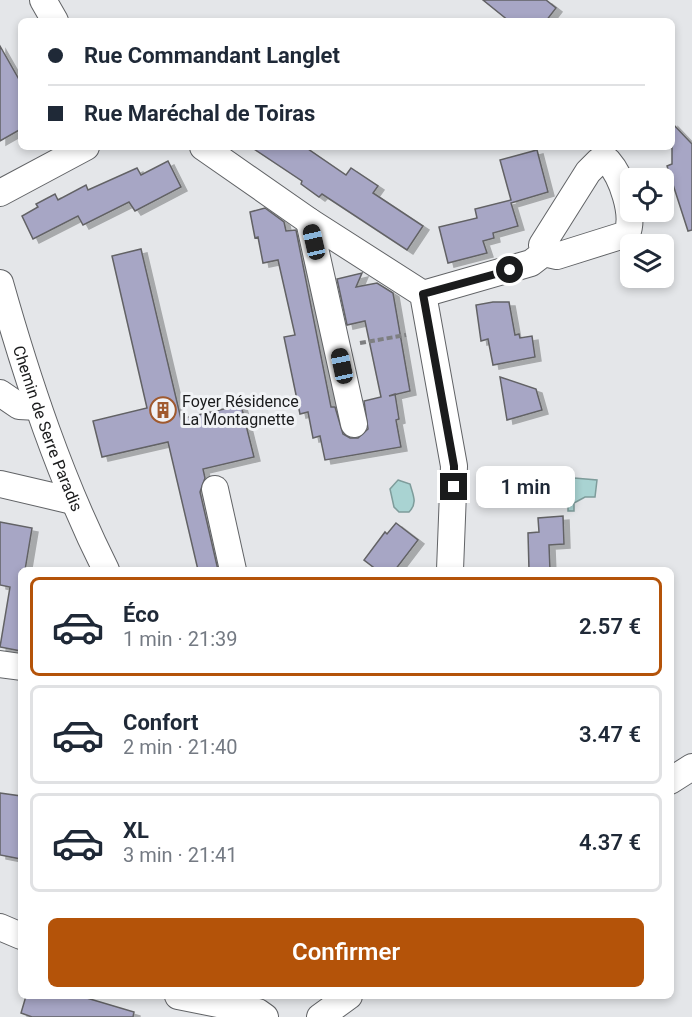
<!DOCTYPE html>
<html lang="fr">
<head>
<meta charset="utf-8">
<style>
  body { margin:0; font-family:Roboto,sans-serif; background:#f2f2f3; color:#1f2937; height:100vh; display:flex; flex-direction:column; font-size:22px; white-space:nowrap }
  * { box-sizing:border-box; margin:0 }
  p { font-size:20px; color:#747a83 }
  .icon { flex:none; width:33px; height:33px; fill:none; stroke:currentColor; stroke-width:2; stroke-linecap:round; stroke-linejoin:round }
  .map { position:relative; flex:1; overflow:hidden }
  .sheet { position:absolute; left:18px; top:567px; width:656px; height:432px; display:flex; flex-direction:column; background:#fff; border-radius:9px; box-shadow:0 3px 9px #0003 }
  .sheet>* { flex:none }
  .guide { position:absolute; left:18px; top:18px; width:657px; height:132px; border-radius:9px; box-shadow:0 3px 9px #0003; display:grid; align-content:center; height:132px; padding:0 30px; background:#fff }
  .controls { position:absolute; left:620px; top:168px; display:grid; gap:12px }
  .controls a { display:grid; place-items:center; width:54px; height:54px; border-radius:9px; background:#fff; box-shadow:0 3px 9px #0003; font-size:30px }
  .end { position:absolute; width:27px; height:27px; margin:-14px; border:8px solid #1a1b1c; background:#fff; box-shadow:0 0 0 3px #fff }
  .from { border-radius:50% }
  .bubble { position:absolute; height:42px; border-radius:9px; background:#fff; box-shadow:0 3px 9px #0003; font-size:20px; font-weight:600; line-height:42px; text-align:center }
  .car { position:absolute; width:18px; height:36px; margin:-18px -9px; border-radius:8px; box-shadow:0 0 4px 2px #0007; background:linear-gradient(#222 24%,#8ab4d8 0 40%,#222 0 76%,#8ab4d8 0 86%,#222 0) }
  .guide b { display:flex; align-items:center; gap:21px; height:57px; font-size:22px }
  .guide b+b { border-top:2px solid #e0e1e3 }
  .guide i { width:15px; height:15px; background:#1f2937 }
  ul { padding:10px 0 0; list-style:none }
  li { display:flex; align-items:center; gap:18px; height:99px; margin:0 12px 9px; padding:0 18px; border:3px solid #e0e1e3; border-radius:9px }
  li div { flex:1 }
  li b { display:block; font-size:22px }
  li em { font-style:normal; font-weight:600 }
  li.current { border-color:#b45309 }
  li>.icon { width:54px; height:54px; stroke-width:1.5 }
  .cta { display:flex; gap:12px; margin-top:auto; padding:12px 30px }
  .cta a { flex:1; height:69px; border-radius:9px; background:#b45309; color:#fff; font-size:24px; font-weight:600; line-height:69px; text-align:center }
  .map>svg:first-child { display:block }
</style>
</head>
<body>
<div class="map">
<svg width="692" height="1017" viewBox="0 0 692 1017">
  <defs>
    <filter id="shadow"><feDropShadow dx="6" dy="4" stdDeviation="0" flood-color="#0004"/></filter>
  </defs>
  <rect width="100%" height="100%" fill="#e4e6e9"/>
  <g fill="#a9d3d2" stroke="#7e9c9b" stroke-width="1.5">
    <path d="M574,478L597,480L595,497H585L574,503V511H568V479Z"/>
    <path d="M398,480L410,484C413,495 418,503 409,512H399L394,507L390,489Z"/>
  </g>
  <g fill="#a7a6c5" stroke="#626265" stroke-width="1.5" filter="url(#shadow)">
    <path d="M483,0H546L556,8L546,21H509Z"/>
    <path d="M0,46L21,83V129L0,141Z"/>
    <path d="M672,123L692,144V230L688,231L667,166L672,164Z"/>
    <path d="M251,147H305L346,175L351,168L378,186L373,193L423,226L407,250L322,194L319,197L301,184L302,181Z"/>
    <path d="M537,150L548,192L511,203L518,226L493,233L494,238L483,241L487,253L448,263L439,227L477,218L475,209L511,200L500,160Z"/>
    <path d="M168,161L181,187L135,211L129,202L83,225L78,216L33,239L22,216L38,207L36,204L55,194L58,200L86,185L88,190L137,168L141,175Z"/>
    <path d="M265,208L284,222L286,231L296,230L331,407H335L343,434L350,438H358L368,429L364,401L381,397L365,321L347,325L337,279L362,273L356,287L377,283L393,293L410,391L389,396L395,394L399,419L396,420L401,447L325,460L320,436L313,438L308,412L300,414L284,337L295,335L278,260L263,263L258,237L255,238L250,212Z"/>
    <path d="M141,249L181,419L241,405L254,457L203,469L205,478L200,492L218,570H198L168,442L102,457L93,421L147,408L112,256Z"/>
    <path d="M493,302H509L515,335L519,334L520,338L532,336L535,357L493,365L488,339L481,341L476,305Z"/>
    <path d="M500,377L536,389L542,410L507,420Z"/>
    <path d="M563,516L564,544L549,545L550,570H529L528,533L539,532L538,518Z"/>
    <path d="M0,522L32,528L25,570H21V651L0,647L10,587L0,585Z"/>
    <path d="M396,523L418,540L395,570H377L364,560L385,532L387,534Z"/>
    <path d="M0,793L21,796V859L0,855Z"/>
    <path d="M26,996H80L134,1012L133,1017H32L21,1013Z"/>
  </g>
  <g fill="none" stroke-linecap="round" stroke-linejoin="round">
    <g stroke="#616366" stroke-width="28">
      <g id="minor">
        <path d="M43,0L55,21"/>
        <path d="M203,147L309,221L423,294L454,466L450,570"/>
        <path d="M0,193L86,147"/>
        <path d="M309,221L354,424"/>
        <path id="s1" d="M0,283C28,382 60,478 106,570"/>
        <path d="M423,294L531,263L544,253L557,256L627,234C635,214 622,177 608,161H599L588,172L542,245L544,253"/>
        <path d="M0,393L19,406L38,407"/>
        <path d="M0,484L73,501"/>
        <path d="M215,489L233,570"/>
        <path d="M0,664L21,667"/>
        <path d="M670,781L692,767"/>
        <path d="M0,927L21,936"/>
        <path d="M178,996L258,1012L265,1017"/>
        <path d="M320,1017L349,996"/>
      </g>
    </g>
    <path stroke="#7e7f81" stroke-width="4" stroke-dasharray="6 3" stroke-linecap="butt" d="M360,343L406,335"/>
    <use href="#minor" stroke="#fff" stroke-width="26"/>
  </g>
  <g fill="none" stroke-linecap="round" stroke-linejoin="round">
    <path stroke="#1a1b1c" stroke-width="8" d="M454,487V466L423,294L510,270"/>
  </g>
  <defs>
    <g id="building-ring" transform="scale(1.35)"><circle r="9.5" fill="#f1f3f6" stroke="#a05a2f" stroke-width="1.5"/><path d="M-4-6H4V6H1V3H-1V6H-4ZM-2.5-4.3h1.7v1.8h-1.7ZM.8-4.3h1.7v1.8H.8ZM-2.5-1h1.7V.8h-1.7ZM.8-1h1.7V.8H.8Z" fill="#a05a2f"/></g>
  </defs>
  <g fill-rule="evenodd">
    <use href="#building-ring" x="163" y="410"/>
  </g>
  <g text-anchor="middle" stroke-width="6" stroke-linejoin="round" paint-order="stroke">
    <g font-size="16" fill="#1a1b1c" stroke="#f1f3f6" text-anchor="start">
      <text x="182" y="407">Foyer Résidence<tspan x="182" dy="18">La Montagnette</tspan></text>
    </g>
    <g font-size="16" fill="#1a1b1c" stroke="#f1f3f6">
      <text dy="6" stroke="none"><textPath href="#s1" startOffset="153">Chemin de Serre Paradis</textPath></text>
    </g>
  </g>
</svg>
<div class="controls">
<a><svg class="icon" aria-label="locate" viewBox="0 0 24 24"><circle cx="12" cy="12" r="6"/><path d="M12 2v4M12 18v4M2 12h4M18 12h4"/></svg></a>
<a><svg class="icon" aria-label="layers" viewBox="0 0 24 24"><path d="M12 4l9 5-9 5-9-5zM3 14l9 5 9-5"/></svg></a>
</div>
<i class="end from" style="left:510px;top:270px"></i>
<i class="end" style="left:454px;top:487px"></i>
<div class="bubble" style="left:476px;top:466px;width:99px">1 min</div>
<i class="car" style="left:314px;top:242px;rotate:347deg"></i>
<i class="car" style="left:342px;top:366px;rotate:348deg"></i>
<div class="guide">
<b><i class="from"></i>Rue Commandant Langlet</b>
<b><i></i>Rue Maréchal de Toiras</b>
</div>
<section class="sheet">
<ul>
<li class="current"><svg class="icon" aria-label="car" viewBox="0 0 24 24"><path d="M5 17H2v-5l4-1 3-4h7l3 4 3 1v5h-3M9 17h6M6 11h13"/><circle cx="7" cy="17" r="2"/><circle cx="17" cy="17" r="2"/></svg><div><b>Éco</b><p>1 min · 21:39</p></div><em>2.57 €</em></li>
<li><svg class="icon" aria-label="car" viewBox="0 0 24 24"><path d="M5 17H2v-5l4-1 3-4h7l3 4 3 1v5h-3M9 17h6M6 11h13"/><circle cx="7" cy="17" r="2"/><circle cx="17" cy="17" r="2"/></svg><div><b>Confort</b><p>2 min · 21:40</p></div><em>3.47 €</em></li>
<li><svg class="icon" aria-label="car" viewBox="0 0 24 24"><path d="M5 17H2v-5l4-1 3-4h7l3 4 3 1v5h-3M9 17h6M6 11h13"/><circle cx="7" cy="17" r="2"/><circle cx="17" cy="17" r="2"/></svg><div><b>XL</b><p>3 min · 21:41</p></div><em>4.37 €</em></li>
</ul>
<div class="cta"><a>Confirmer</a></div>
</section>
</div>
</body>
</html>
